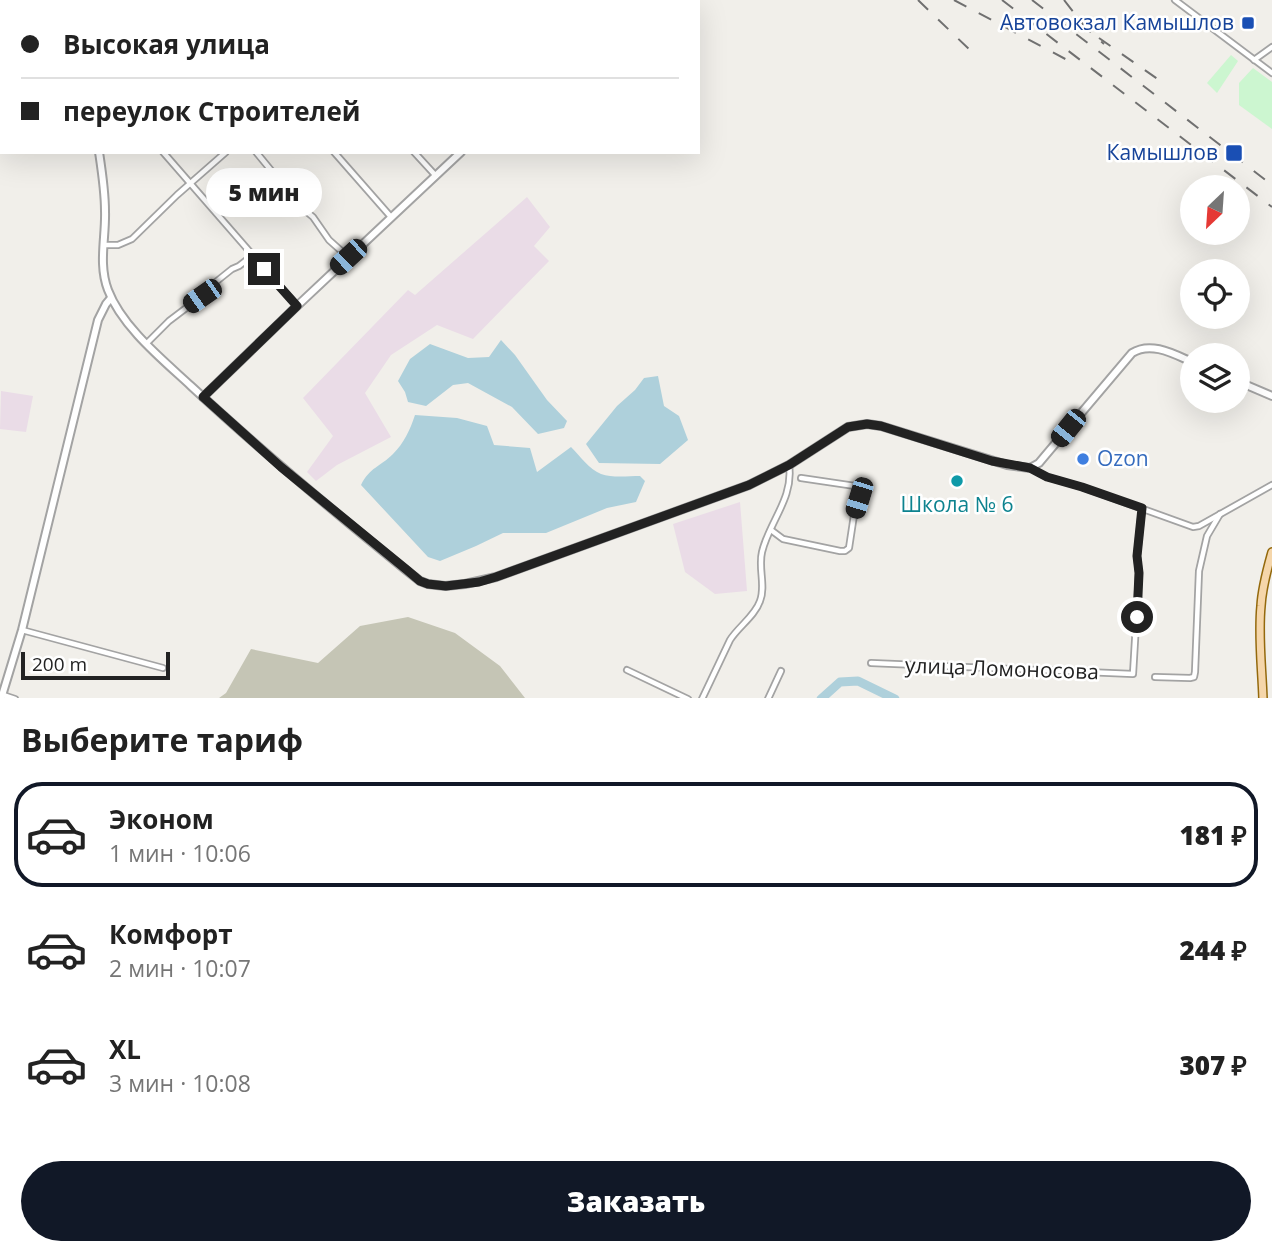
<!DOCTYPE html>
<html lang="ru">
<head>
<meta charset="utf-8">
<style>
  body { margin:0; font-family:"Open Sans",sans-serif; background:#f2f2f2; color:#222; height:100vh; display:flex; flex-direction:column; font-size:26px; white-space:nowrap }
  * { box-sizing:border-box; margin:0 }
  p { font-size:23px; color:#767676 }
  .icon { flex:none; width:38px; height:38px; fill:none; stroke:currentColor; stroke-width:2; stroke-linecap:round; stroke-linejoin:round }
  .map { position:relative; height:698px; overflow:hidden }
  .drawer { display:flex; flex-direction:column; background:#fff; flex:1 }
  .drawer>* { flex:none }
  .hud { position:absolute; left:0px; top:0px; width:700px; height:154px; box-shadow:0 7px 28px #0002; display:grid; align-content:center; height:154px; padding:0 21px; background:#fff }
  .needle { width:46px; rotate:205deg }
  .buttons { position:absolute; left:1180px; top:175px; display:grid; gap:14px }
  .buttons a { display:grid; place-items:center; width:70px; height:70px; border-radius:50%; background:#fff; box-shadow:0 7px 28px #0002; font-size:35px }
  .scale { position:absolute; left:21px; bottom:18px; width:149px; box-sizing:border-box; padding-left:7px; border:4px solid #222; border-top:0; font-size:19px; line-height:24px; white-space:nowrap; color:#222; -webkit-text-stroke:5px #fff; paint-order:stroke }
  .end { position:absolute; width:32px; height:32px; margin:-16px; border:9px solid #222; background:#fff; box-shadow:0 0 0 4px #fff }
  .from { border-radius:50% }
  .bubble { position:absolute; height:49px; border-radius:24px; background:#fff; box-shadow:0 7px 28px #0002; font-size:23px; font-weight:800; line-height:49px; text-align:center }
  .car { position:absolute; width:21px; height:42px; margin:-21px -10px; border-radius:9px; box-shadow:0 0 5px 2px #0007; background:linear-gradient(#222 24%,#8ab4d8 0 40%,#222 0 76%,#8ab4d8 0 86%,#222 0) }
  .hud b { display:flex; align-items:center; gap:24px; height:66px; font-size:26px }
  .hud b+b { border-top:2px solid #e0e0e0 }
  .hud i { width:18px; height:18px; background:#222 }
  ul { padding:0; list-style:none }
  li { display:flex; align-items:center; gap:21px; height:105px; margin:0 14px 10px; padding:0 7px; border:4px solid transparent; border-radius:28px }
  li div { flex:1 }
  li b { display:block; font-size:26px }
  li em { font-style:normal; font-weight:800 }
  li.selected { border-color:#111827 }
  li>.icon { width:63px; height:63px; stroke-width:1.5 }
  h2 { padding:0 21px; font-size:32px; line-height:84px }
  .button { display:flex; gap:14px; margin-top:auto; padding:14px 21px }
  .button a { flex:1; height:80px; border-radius:42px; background:#111827; color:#fff; font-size:28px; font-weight:800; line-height:80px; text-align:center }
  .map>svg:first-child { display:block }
</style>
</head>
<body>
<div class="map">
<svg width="1272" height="699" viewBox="0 0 1272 699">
  <rect width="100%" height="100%" fill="#f1efea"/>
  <g fill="#eadce7">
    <path d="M527,197L550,227L534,246L549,261L473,339L437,325L391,355L365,393L391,437L337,465L316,481L307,472L333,436L303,398L408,290L415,295Z"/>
    <path d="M1,391L33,396L26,432L0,429Z"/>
    <path d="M740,502L747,591L715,594L685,572L673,524Z"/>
  </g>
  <path fill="#c5c5b5" d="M408,617L455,633L500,666L525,698H219L226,693L251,649L318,663L360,626Z"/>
  <g fill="#ccf6d0">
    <path d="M1231,55L1238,61L1217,93L1207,83Z"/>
    <path d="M1253,68L1272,82V129L1239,105V83Z"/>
  </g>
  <g fill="#aed0db">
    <path d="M501,340L515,355L547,400L567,421L564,428L538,434L512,407L468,383L453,385L426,406L408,402L405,392L398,381L410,359L430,344L468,358L489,357Z"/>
    <path d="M658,376L664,406L679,416L688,440L660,464L599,463L586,444L617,406L635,390L644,378Z"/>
    <path d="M415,415L457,418L487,426L494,445L530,448L537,472L571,447C580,456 589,469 601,474C612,478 628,476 640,476L645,481L636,502L607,508L546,533H503L476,546L440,561L428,557L361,485C370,467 380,467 393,454C404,443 410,430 415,415Z"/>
  </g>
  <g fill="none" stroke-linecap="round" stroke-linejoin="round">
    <path stroke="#aed0db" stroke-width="9" d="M821,699L840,682L858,681L895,699"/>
    <g stroke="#a3a3a3" stroke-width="8">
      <g id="minor">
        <path d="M126,0L127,2"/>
        <path d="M203,0L205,2"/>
        <path d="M283,0L284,2"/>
        <path d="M359,0L361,2"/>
        <path d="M459,0L461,2"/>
        <path d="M1175,0L1272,73"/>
        <path d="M192,2L194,0"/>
        <path d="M399,2L401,0"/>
        <path d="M631,2L634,0"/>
        <path d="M1254,60L1272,47"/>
        <path d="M163,152L297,306"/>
        <path d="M256,152L302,208L313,217L329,240L348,257"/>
        <path d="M334,152L391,217"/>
        <path d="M414,152L436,176"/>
        <path d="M104,245H118L132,239L177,195L226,152"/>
        <path d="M146,344L169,321L202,296L207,289L232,269L239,266L253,255"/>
        <path d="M1030,468L1047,477L1082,487L1193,527L1199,526L1272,485"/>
        <path d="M771,530L783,539L840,551H845L849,548L854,515L863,489L855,486L801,478"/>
        <path d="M22,630L163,668"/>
        <path d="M871,663L1133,674L1139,573L1137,556L1142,508"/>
        <path d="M627,670L688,699"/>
        <path d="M1155,677L1190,678L1194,677L1195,672L1199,571L1207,536L1220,514"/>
        <path d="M3,695L15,699"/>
        <path d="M702,699L730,640C738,627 755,616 760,601C766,586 758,568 762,552C769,522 794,498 789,465"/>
        <path d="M768,699L781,671"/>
      </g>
    </g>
    <g stroke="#a3a3a3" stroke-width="10">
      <g id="tertiary">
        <path d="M78,0L79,2"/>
        <path d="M560,0L562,2"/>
        <path d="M99,152C102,172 105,191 105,211C106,237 98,264 108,290C122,327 163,360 191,386C260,450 333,511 406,570L420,581L428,584L445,586L465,584L496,577L749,485L789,465L848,427L867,424L881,426L1007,465L1030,468L1039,463L1044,457L1132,353C1151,341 1174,354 1192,362"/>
        <path d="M1237,381L1272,396"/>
        <path d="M203,397L297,306L461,152"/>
        <path d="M1,699L22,630L98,320L106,304L111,298"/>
      </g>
    </g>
    <g stroke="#94690c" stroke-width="10">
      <path id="primary" d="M1263,699C1262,668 1258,636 1261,606C1262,587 1267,570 1272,552"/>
    </g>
    <use href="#minor" stroke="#fff" stroke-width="4.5"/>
    <use href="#tertiary" stroke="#fff" stroke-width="6"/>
    <use href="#primary" stroke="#f5d6aa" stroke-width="7"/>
    <g stroke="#707070" stroke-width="2" stroke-dasharray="14 14" stroke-linecap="butt">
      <path d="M918,0L973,53"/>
      <path d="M954,0L1071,62"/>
      <path d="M1002,0L1272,207"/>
      <path d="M1032,0L1272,185"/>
      <path d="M1064,0L1086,28L1104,44"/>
      <path d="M1099,38L1159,80"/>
    </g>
  </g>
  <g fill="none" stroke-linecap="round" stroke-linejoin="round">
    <path stroke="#222" stroke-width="9" d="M264,269L297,306L203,397L281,467L407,570L420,581L428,584L446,586L479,582L496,577L749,485L789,465L848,427L867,424L881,426L992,461L1030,468L1047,477L1082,487L1142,508L1137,556L1139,573L1137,617"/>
  </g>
  <g fill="#1a4fb4" stroke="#fff" stroke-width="2.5">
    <rect x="1241" y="16" width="14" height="14" rx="3.5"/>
    <rect x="1225" y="144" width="18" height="18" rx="3.5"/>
  </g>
  <circle fill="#3f7fe0" stroke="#fff" stroke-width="2.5" cx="1083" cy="459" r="7"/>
  <circle fill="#0f9aa8" stroke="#fff" stroke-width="2.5" cx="957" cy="481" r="7"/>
  <g text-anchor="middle" stroke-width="5" stroke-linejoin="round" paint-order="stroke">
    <g font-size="21" fill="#164399" stroke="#fff" text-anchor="end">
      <text x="1234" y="30">Автовокзал Камышлов</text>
      <text x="1218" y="160">Камышлов</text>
    </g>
    <g font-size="21" fill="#366cbe" stroke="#fff" text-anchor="start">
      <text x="1097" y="466">Ozon</text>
    </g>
    <g font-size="21" fill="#0d838f" stroke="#fff">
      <text x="957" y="512">Школа № 6</text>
    </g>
    <g font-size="21" fill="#222" stroke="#fff">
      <text transform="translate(1002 669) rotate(2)" y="7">улица Ломоносова</text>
    </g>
  </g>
</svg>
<div class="buttons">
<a><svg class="needle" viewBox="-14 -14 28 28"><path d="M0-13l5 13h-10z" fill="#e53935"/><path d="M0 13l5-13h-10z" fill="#767676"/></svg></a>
<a><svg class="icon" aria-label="locate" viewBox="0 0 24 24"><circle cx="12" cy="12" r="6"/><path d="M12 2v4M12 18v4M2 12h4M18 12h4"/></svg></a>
<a><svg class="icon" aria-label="layers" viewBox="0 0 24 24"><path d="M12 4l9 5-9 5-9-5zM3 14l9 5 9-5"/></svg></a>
</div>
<div class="scale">200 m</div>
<i class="end from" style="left:1137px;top:617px"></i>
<i class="end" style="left:264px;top:269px"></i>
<div class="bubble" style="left:206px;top:168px;width:116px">5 мин</div>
<i class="car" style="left:348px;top:257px;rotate:227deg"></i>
<i class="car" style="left:202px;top:296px;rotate:235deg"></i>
<i class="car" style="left:1068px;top:428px;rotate:219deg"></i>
<i class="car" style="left:859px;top:498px;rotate:197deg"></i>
<div class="hud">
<b><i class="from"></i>Высокая улица</b>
<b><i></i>переулок Строителей</b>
</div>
</div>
<section class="drawer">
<h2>Выберите тариф</h2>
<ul>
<li class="selected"><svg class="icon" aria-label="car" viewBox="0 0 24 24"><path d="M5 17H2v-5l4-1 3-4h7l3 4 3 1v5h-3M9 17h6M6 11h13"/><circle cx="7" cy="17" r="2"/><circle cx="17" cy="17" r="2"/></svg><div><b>Эконом</b><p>1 мин · 10:06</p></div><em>181 ₽</em></li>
<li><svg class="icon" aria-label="car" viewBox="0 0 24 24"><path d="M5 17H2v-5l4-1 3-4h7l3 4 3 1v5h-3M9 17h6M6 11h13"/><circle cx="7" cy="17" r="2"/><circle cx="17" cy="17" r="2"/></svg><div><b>Комфорт</b><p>2 мин · 10:07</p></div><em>244 ₽</em></li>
<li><svg class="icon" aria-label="car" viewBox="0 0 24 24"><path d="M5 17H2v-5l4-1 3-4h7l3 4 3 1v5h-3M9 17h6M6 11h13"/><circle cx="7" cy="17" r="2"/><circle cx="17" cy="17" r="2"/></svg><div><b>XL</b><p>3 мин · 10:08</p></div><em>307 ₽</em></li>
</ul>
<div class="button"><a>Заказать</a></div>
</section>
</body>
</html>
